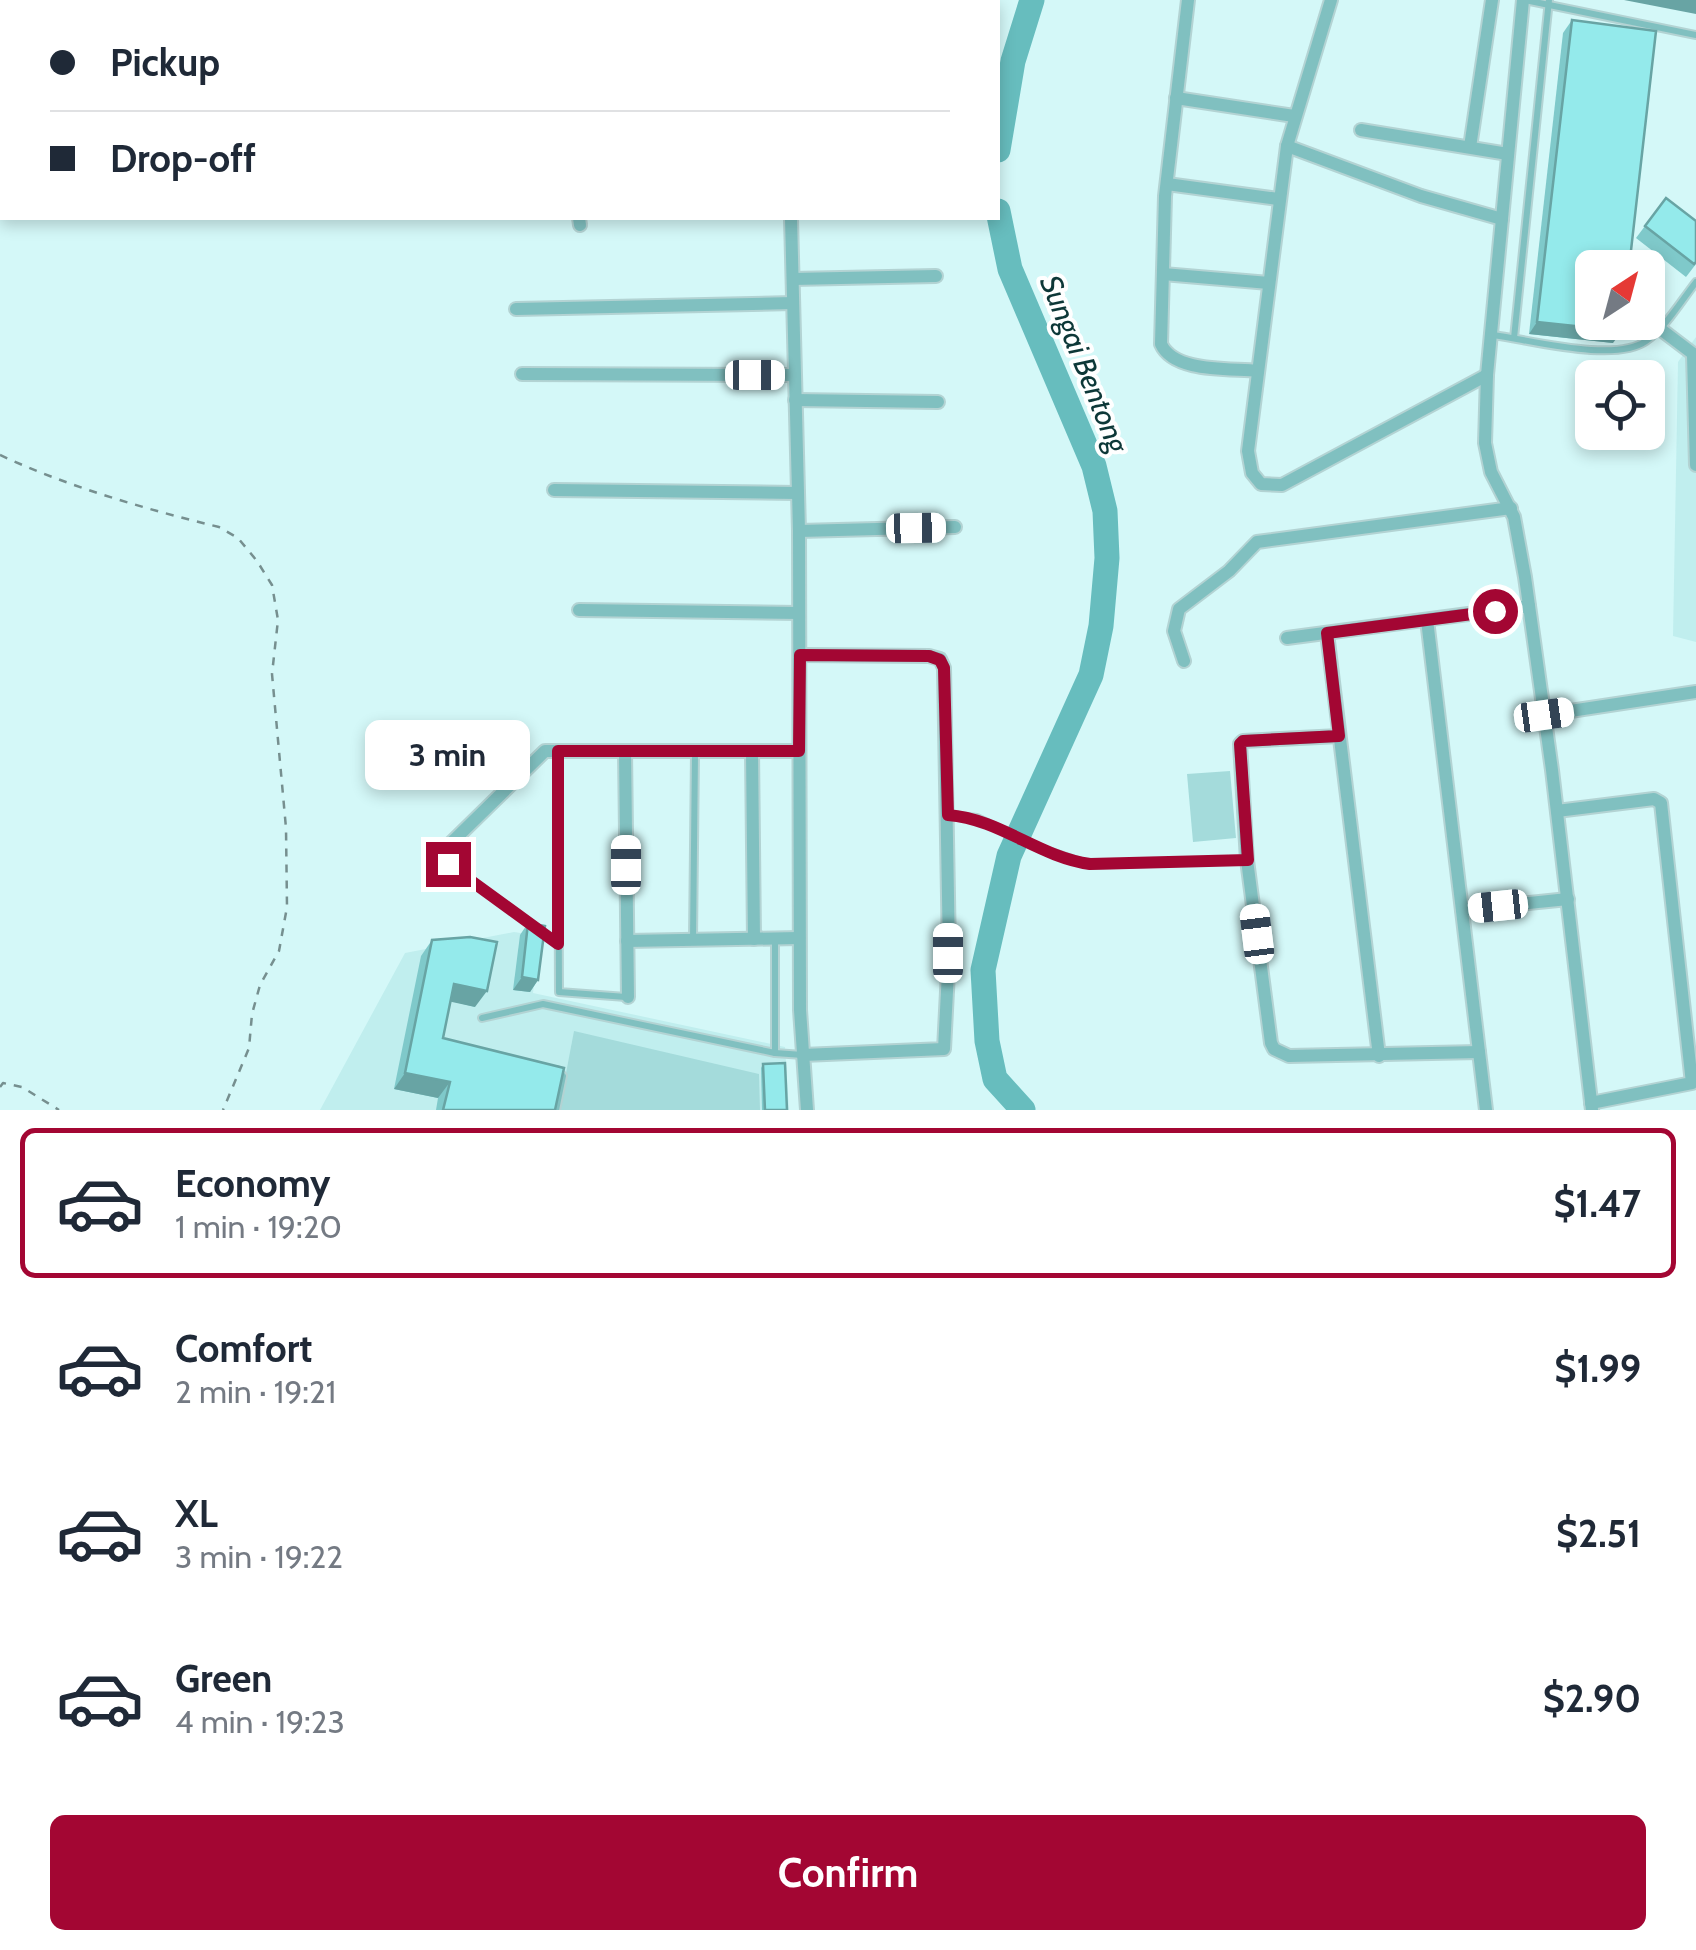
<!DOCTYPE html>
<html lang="en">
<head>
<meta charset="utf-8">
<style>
  body { margin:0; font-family:Cabin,sans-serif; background:#f6f6f7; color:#1f2937; height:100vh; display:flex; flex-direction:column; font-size:38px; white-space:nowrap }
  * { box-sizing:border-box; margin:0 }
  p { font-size:32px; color:#747a83 }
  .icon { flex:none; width:55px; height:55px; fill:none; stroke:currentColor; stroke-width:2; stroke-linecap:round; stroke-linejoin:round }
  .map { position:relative; height:1110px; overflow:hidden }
  .side { display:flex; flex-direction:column; background:#fff; flex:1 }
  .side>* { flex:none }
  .banner { position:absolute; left:0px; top:0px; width:1000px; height:220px; box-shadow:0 5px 15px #0003; display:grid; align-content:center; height:220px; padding:0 50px; background:#fff }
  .needle { width:65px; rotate:36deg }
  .buttons { position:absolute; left:1575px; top:250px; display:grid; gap:20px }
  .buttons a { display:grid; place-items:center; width:90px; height:90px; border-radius:15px; background:#fff; box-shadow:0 5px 15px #0003; font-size:50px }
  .end { position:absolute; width:45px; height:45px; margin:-22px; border:12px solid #a30633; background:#fff; box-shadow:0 0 0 5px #fff }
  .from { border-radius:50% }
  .bubble { position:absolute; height:70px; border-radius:15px; background:#fff; box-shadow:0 5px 15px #0003; font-size:32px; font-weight:700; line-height:70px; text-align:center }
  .car { position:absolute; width:30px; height:60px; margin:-30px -15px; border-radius:12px; box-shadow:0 0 8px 2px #0007; background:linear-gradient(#fff 24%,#345 0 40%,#fff 0 76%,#345 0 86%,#fff 0) }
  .banner b { display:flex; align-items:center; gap:35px; height:95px; font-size:38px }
  .banner b+b { border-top:2px solid #e0e1e3 }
  .banner i { width:25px; height:25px; background:#1f2937 }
  ul { padding:18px 0 0; list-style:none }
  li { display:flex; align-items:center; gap:30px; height:150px; margin:0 20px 15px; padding:0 30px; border:5px solid transparent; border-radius:15px }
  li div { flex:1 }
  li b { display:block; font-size:38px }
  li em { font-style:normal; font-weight:700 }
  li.current { border-color:#a30633 }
  li>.icon { width:90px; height:90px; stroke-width:1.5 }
  .cta { display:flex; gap:20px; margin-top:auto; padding:20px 50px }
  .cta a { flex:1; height:115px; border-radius:15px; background:#a30633; color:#fff; font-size:40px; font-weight:700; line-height:115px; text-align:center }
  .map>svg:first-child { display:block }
</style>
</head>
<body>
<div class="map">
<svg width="1696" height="1110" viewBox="0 0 1696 1110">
  <rect width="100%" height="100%" fill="#d4f8f8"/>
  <g fill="#c0eeee">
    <path d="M1696,337V642L1673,636L1678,362Z"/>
    <path d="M514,932L540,936L533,993L785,1047L789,1110H320L405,953Z"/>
  </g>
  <g fill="#a4dbdb">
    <path d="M1230,771L1236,838L1193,842L1187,774Z"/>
    <path d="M574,1031L759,1074L760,1110H559Z"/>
  </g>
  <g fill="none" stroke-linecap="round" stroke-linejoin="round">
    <g stroke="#67bdbe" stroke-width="25">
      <path d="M998,150L1013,61L1032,0"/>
      <path d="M998,211L1010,269L1094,466L1105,511L1107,558L1101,626L1091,675L1009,856L983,970L987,1041L995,1079L1023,1110"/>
    </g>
    <g stroke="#b3d3d3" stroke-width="10">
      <g id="lane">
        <path d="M1525,0L1696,35"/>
        <path d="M1493,335C1531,340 1615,363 1646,341C1666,327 1681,301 1696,282"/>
        <path d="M1514,338L1549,0"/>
        <path d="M558,753L559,992L626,997"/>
        <path d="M948,815L977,818L1042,849L1090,865L1247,860"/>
        <path d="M448,864L559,944"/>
        <path d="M693,940L695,753"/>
        <path d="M775,940V1053"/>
        <path d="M482,1018L543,1004L775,1053L803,1055"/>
        <path d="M556,1110L563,1076L557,1070"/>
      </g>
    </g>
    <g stroke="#b3d3d3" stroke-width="16">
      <g id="street">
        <path d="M651,0L674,2"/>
        <path d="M1188,0L1165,196L1161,344C1174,373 1230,368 1258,371"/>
        <path d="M1331,0L1287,146L1248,451L1252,473L1261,484L1282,485L1487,375"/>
        <path d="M1523,0L1487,375L1485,443L1491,472L1514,517L1525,577L1552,770L1592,1110"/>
        <path d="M579,2V0"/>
        <path d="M792,2V0"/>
        <path d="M1176,98L1294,116"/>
        <path d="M1361,130L1508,154"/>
        <path d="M1287,146L1421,196L1502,219"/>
        <path d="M1470,147L1492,0"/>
        <path d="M1167,184L1278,199"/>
        <path d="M579,218L580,225"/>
        <path d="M791,218L799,531L800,1010L807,1110"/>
        <path d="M1163,274L1269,283"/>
        <path d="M793,279L936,276"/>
        <path d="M516,309L793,303"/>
        <path d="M1659,328L1696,356"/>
        <path d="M1693,355L1696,465"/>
        <path d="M522,374L794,375"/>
        <path d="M795,400L938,402"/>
        <path d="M554,490L797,493"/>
        <path d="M799,531L955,527"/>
        <path d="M579,610L799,613"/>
        <path d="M1427,620L1486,1110"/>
        <path d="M1327,633L1379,1056"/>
        <path d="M1287,638L1529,606"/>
        <path d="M800,655L929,656L940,659L944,668L949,953L944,1049L803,1055"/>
        <path d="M1184,661L1174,631L1179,609L1229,571L1257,542L1511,508"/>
        <path d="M1544,715L1696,692"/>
        <path d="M1339,736L1243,741L1240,744L1247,860L1271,1043L1274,1049L1289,1056L1479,1052"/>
        <path d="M625,751L628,997"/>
        <path d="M752,751L754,939"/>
        <path d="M1557,811L1654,799L1661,803L1692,1083L1591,1103"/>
        <path d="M451,843L545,751H799"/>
        <path d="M1462,910L1568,899"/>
        <path d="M627,941L799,938"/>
      </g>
    </g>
    <g stroke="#768f8f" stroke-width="2.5" stroke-dasharray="8 8" stroke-linecap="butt">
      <path d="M0,455C69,487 145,509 219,527L238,538L257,561L272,585L278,620L272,674L286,828L287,907L279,951L260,985L252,1014L249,1048L223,1110"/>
      <path d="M0,1087L3,1083L22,1087L59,1110"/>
    </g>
    <use href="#lane" stroke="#80c0c0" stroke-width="6"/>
    <use href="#street" stroke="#80c0c0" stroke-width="12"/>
  </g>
  <g fill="#7fc9ca">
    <path d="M1572,20L1613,343L1529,334L1563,33Z"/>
    <path d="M1696,221V264L1686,277L1636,238L1645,226Z"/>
    <path d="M528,923L538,980L530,992L513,990L520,935Z"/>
    <path d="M432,940L475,1007L451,1001L443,1038L555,1110H436L438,1098L394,1089L421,956Z"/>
    <path d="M763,1064L787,1110H762L761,1068Z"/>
  </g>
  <g fill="#68a4a4">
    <path d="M1624,0H1696V14Z"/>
    <path d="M1537,322L1622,331L1613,343L1529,334Z"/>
    <path d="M522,977L538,980L530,992L513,990Z"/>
    <path d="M454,984L487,991L475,1007L443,1000Z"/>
    <path d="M405,1073L450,1082L438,1098L394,1089Z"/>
  </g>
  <g fill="#94eaeb" stroke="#68a4a4" stroke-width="2.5">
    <path d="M1572,20L1656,31L1629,268H1592V322H1623L1622,331L1537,322Z"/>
    <path d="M1666,198L1696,221V262L1694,264L1645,226Z"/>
    <path d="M528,923L545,926L538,980L522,977Z"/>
    <path d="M470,937L497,942L487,991L454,984L443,1038L564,1068L555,1110H443L450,1082L405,1073L432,940Z"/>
    <path d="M785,1063L787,1110H765L763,1064Z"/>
  </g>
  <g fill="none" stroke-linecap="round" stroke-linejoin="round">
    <path stroke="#a30633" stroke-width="12" d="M448,864L558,944V751H799L800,655L929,656L940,660L944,668L948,815C1000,819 1039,857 1090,864L1248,860L1240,744L1243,741L1339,736L1327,633L1495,611"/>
  </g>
  <g text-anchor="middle" stroke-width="8" stroke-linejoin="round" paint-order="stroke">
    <g font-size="30" font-style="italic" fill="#0d3838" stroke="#fff">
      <text transform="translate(1084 364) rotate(68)" y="10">Sungai Bentong</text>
    </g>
  </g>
</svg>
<div class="buttons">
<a><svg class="needle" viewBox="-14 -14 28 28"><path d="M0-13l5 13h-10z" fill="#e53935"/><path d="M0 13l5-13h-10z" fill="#747a83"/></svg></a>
<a><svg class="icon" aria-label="locate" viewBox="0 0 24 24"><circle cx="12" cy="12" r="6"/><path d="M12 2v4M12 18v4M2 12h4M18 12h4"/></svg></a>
</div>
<i class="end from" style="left:1495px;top:611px"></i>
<i class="end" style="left:448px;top:864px"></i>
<div class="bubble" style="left:365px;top:720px;width:165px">3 min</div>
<i class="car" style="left:755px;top:375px;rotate:90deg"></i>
<i class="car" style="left:916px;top:528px;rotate:89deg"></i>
<i class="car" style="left:1544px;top:715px;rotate:82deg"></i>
<i class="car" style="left:626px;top:865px;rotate:0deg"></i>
<i class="car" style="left:1498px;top:906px;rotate:264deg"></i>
<i class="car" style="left:1257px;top:934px;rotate:353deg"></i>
<i class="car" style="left:948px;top:953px;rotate:0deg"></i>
<div class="banner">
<b><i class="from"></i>Pickup</b>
<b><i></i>Drop-off</b>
</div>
</div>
<section class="side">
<ul>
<li class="current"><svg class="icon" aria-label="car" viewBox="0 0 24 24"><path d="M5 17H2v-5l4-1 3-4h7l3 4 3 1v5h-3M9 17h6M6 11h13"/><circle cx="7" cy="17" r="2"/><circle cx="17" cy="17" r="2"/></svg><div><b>Economy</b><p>1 min · 19:20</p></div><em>$1.47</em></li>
<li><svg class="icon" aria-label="car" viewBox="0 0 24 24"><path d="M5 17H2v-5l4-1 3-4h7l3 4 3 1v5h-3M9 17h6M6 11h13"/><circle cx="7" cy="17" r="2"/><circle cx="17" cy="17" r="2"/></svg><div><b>Comfort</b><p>2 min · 19:21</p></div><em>$1.99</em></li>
<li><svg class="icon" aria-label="car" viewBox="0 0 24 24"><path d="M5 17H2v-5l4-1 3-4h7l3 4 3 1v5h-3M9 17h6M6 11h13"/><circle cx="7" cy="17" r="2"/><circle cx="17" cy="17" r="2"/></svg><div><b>XL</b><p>3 min · 19:22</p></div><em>$2.51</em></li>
<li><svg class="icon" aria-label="car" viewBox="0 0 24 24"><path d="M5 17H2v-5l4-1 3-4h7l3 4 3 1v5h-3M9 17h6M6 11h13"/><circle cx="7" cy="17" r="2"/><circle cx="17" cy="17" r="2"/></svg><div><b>Green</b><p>4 min · 19:23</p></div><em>$2.90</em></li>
</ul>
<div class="cta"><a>Confirm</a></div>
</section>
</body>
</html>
